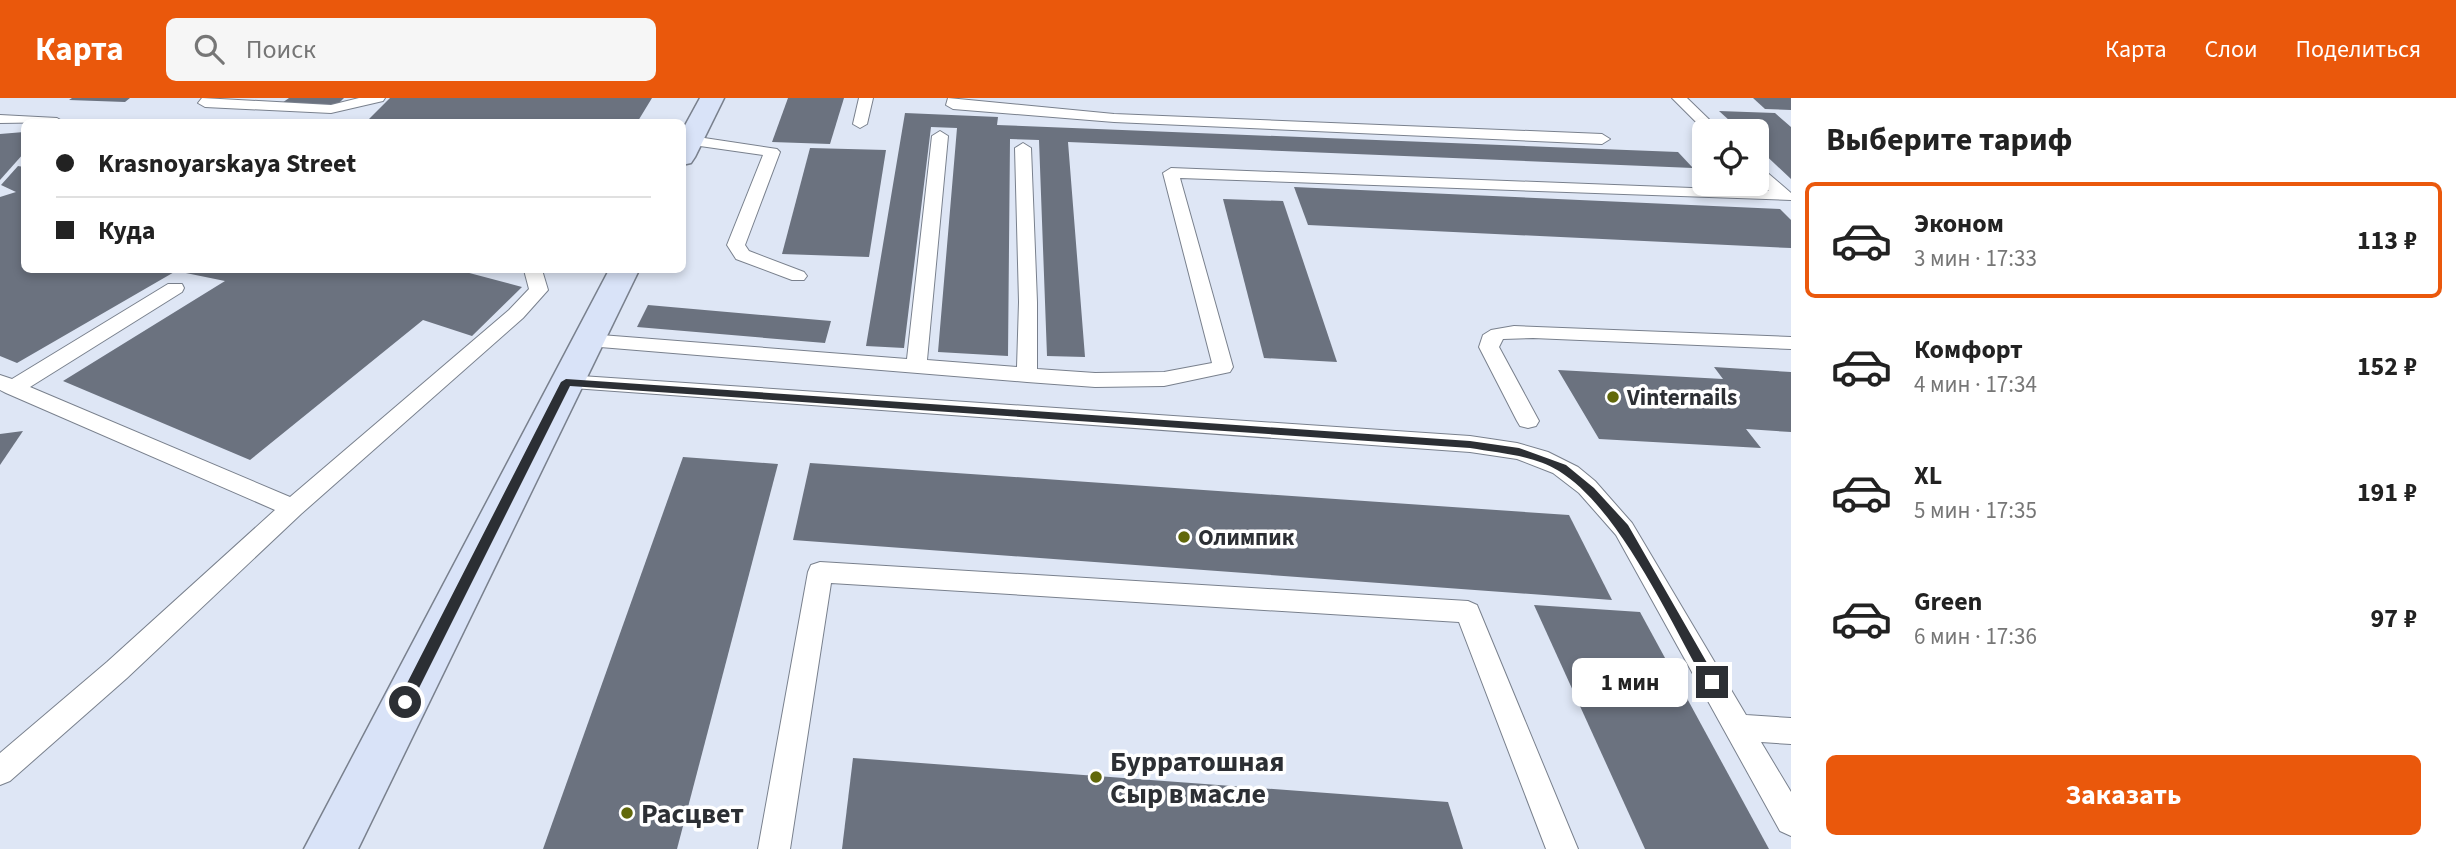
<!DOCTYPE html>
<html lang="ru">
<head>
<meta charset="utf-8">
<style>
  body { margin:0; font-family:"Source Sans 3",sans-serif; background:#f6f6f6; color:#222; height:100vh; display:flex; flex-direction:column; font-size:26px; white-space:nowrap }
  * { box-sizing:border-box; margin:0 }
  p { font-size:23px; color:#767676 }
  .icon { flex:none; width:38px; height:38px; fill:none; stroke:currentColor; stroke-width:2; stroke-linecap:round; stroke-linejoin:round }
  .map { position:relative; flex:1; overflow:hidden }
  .side { display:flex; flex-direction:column; background:#fff; width:665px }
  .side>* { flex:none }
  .guide { position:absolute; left:21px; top:21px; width:665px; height:154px; border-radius:10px; box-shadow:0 4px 10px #0003; display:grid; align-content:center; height:154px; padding:0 35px; background:#fff }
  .controls { position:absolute; left:1692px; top:21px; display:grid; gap:14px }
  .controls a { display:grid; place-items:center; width:77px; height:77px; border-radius:10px; background:#fff; box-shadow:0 4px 10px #0003; font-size:35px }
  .end { position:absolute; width:32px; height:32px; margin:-16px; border:9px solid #2c2f34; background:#fff; box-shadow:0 0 0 4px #fff }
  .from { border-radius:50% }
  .bubble { position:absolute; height:49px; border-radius:10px; background:#fff; box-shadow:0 4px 10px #0003; font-size:23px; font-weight:700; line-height:49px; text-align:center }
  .guide b { display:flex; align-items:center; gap:24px; height:66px; font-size:26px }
  .guide b+b { border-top:2px solid #e0e0e0 }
  .guide i { width:18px; height:18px; background:#222 }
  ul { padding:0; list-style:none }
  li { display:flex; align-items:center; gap:21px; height:116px; margin:0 14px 10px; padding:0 21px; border:4px solid transparent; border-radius:10px }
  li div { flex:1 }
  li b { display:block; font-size:26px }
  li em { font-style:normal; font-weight:700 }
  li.selected { border-color:#ea580c }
  li>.icon { width:63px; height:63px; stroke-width:1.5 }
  h2 { padding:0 35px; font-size:32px; line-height:84px }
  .cta { display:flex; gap:14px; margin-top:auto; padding:14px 35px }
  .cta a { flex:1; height:80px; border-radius:10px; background:#ea580c; color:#fff; font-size:28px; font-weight:700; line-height:80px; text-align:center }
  header { display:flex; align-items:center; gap:42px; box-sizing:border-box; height:98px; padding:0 35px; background:#ea580c; color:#fff }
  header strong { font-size:33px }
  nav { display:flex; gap:38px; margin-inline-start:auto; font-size:24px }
  .search { width:490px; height:63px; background:#f6f6f6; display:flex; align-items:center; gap:18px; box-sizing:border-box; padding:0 24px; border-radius:10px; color:#767676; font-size:26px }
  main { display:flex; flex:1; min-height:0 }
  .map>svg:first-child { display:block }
</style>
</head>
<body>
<header>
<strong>Карта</strong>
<div class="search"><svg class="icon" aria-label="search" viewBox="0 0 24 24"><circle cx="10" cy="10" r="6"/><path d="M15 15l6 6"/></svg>Поиск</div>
<nav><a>Карта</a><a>Слои</a><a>Поделиться</a></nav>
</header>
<main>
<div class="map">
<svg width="1791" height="751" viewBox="0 0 1791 751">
  <rect width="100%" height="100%" fill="#dee6f5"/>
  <g fill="#6b727f">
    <path d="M72,0H130L125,4L69,2Z"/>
    <path d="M289,0H344L336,8L282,5Z"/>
    <path d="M390,0H652L638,23L581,21L578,24L367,23Z"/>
    <path d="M788,0H844L830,46L772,44Z"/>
    <path d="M1753,0H1791V12L1765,11Z"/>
    <path d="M1719,13L1775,15L1791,29V81L1757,49V33H1741Z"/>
    <path d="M905,15L998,19L997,27L1678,54L1693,70L1068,44L1085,259L1047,258L1039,42L1010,41L1008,258L938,254L957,30L931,29L904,250L866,248Z"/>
    <path d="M24,34V55L0,82V36Z"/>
    <path d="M810,50L886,52L869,159L782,156Z"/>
    <path d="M18,68L24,69V172H458L522,189L472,238L423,222L250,362L63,283L225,183L176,173L17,265L0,258V99L16,94L1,87Z"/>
    <path d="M1294,89L1780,111L1791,122V150L1308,127Z"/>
    <path d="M1223,101L1283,103L1337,264L1264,260Z"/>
    <path d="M648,207L831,223L825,245L637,229Z"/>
    <path d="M1714,269L1791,274V334L1746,331L1761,350L1599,341L1558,272L1723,281Z"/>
    <path d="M23,333L0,367V336Z"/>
    <path d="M683,359L778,366L677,751H543Z"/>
    <path d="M810,365L1569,417L1612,502L793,442Z"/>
    <path d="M1534,507L1640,514L1769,751H1645Z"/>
    <path d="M853,660L1448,704L1463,751H842Z"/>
  </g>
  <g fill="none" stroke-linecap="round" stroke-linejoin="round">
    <g stroke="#79808d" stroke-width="2">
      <g id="lane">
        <path d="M202,0L331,7L359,0H385L383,3L331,15L205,9L198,5Z"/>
        <path d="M859,0H873L867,26L860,30L853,26Z"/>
        <path d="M948,0L1114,16L1602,36L1610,41L1602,46L1114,24L953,11L946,7Z"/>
        <path d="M1672,0H1687L1721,33H1705Z"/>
        <path d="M0,17L57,20L64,24L0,25Z"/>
        <path d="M940,33L948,38L927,262L1017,269L1019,204L1015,50L1023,45L1031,50L1037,204V271L1095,275L1164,274L1212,265L1163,75L1171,70L1769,93L1757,83V69L1763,71L1791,95V102L1180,80L1233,269L1230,274L1164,288L1095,289L1027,284L588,248L581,246L578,242L581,238L588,236L907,261L932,38Z"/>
        <path d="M691,38L777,51L780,54L745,147L749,153L804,174L807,178L804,182H792L736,161L727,147L763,57L686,46L683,43L686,40Z"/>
        <path d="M524,172H542L548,192L523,220L301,416L127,580L10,683L0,687V655L107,564L275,412L6,295L0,292V277L12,281L168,186H182L184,190L182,194L30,289L290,399L509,212L529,191Z"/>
        <path d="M1514,228L1791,239V251L1533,240L1503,241L1499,249L1539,323L1536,328L1528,330L1520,328L1517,323L1479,249L1483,237L1491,232Z"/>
        <path d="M566,277L1470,338L1517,345L1548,354L1578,369L1595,383L1632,425L1746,617L1791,620V646L1761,644L1791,694V738L1780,733L1616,437L1579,395L1553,375L1517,361L1470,354L559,289L556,284L559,279Z"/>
        <path d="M820,464L1468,503L1477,507L1578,751H1546L1459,524L831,485L790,751H758L808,474L811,467Z"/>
      </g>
    </g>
    <g stroke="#79808d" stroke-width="3">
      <g id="secondary">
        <path d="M700,0H724L695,59L691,65L682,67V33Z"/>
        <path d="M609,172H639L358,751H304Z"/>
      </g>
    </g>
    <use href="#lane" fill="#fff" fill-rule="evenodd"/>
    <use href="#secondary" fill="#d9e3f8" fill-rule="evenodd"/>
  </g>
  <path fill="#2c2f34" d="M566,281L1470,343L1519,350L1566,367L1594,390L1628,427L1718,584L1712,590L1707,588C1671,525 1620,411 1559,373C1533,357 1499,355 1470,350L570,288L410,608H400V599L561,284Z"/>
  <g fill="#61680a" stroke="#fff" stroke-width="2.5">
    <circle cx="1613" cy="299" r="7"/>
    <circle cx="1184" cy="439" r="7"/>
    <circle cx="1096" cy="679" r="7"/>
    <circle cx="627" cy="715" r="7"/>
  </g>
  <g text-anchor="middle" stroke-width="7" stroke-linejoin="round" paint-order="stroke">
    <g font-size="23" font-weight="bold" fill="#2c2f34" stroke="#fff" text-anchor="start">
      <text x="1627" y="307">Vinternails</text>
      <text x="1198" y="447">Олимпик</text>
    </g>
    <g font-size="28" font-weight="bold" fill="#2c2f34" stroke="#fff" text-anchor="start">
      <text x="1110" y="673">Бурратошная<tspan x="1110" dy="32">Сыр в масле</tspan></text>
      <text x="641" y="725">Расцвет</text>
    </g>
  </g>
</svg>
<div class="controls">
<a><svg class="icon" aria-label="locate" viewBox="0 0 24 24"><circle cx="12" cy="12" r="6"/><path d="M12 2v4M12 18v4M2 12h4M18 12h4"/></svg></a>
</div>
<i class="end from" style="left:405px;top:604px"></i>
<i class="end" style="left:1712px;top:584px"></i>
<div class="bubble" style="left:1572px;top:560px;width:116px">1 мин</div>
<div class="guide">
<b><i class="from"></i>Krasnoyarskaya Street</b>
<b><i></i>Куда</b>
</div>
</div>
<section class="side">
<h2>Выберите тариф</h2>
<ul>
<li class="selected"><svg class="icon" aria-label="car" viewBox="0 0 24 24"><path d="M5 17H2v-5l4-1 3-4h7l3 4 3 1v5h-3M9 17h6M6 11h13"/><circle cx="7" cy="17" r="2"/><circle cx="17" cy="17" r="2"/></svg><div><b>Эконом</b><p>3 мин · 17:33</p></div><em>113 ₽</em></li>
<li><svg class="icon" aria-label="car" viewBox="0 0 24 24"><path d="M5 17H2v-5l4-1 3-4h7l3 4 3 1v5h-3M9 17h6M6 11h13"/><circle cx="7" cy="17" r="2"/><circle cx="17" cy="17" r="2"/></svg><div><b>Комфорт</b><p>4 мин · 17:34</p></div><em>152 ₽</em></li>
<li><svg class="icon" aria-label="car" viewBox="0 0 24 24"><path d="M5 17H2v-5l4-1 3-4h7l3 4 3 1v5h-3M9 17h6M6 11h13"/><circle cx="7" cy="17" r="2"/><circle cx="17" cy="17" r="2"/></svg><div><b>XL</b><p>5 мин · 17:35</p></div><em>191 ₽</em></li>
<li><svg class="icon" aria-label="car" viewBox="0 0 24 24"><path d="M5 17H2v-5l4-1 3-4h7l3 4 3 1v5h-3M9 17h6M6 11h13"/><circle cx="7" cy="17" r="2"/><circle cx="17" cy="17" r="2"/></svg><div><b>Green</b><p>6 мин · 17:36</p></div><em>97 ₽</em></li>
</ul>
<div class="cta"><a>Заказать</a></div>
</section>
</main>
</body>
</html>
